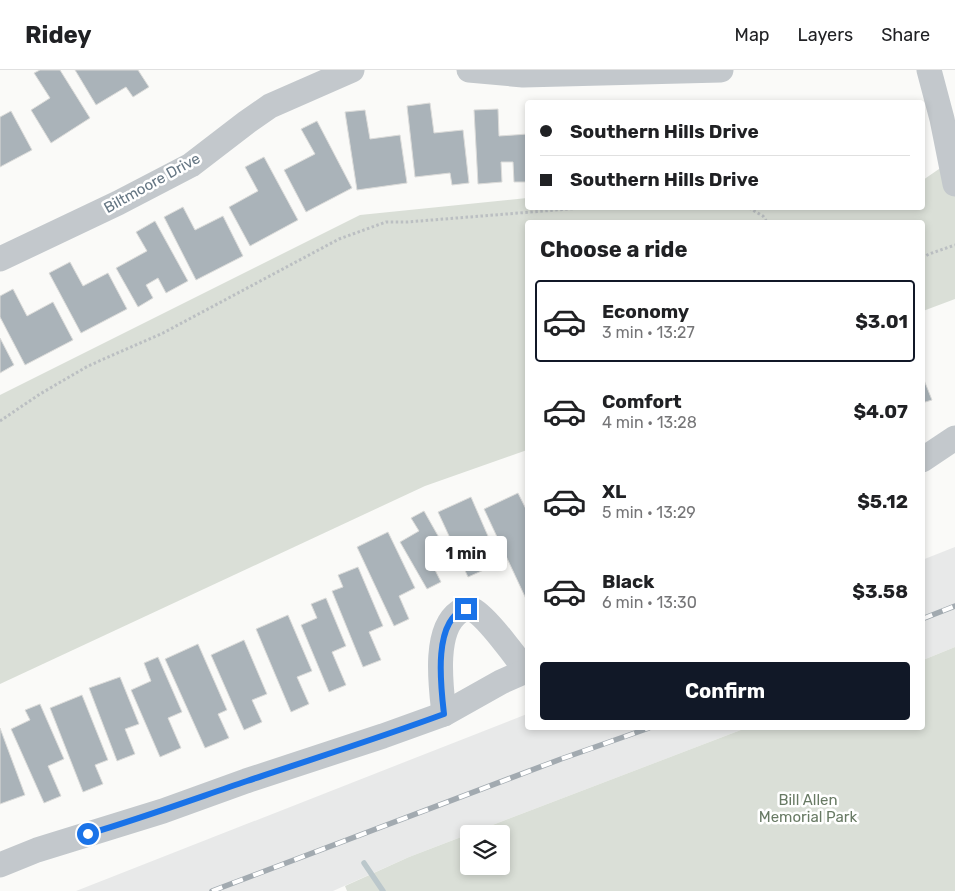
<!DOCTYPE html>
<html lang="en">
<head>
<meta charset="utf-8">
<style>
  body { margin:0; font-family:Rubik,sans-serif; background:#f2f2f2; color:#202124; height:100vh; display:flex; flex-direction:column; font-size:19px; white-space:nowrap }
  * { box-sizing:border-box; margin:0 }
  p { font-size:16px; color:#757577 }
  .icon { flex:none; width:28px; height:28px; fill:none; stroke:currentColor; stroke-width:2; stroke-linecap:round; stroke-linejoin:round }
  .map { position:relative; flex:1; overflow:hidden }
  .side { position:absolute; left:525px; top:150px; width:400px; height:510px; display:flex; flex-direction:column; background:#fff; border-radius:5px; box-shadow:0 2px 8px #0003 }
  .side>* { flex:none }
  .top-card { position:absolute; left:525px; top:30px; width:400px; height:110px; border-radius:5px; box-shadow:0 2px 8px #0003; display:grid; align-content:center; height:110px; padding:0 15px; background:#fff }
  .tools { position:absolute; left:460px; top:755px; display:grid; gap:10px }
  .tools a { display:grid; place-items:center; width:50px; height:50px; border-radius:5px; background:#fff; box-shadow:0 2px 8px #0003; font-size:25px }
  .end { position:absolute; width:22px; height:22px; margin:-11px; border:6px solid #1a73e8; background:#fff; box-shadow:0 0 0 2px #fff }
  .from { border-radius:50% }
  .bubble { position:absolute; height:35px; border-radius:5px; background:#fff; box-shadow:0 2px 8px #0003; font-size:16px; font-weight:700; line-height:35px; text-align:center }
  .top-card b { display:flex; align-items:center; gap:18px; height:48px; font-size:19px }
  .top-card b+b { border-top:1px solid #e0e0e0 }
  .top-card i { width:12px; height:12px; background:#202124 }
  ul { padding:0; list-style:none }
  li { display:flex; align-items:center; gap:15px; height:82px; margin:0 10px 8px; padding:0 5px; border:2px solid transparent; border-radius:5px }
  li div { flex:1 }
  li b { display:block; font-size:19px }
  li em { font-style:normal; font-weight:700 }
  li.active { border-color:#111827 }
  li>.icon { width:45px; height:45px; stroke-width:1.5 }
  h2 { padding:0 15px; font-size:22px; line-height:60px }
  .primary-button { display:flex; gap:10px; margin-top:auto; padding:10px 15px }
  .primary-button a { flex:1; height:58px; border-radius:5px; background:#111827; color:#fff; font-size:20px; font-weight:700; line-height:58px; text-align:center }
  header { display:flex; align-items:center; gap:30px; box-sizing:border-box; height:70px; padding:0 25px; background:#fff; border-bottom:1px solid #e0e0e0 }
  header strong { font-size:24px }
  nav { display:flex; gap:28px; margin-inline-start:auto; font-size:18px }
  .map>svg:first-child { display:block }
</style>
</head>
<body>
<header>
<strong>Ridey</strong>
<nav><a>Map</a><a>Layers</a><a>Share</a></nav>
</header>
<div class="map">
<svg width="955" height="821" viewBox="0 0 955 821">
  <rect width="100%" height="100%" fill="#fafaf8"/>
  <g fill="#e8e9e9">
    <path d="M955,477V577L923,590L922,490Z"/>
    <path d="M527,644L528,658H746L409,787L333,821H76Z"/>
  </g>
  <g fill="#dadfd7">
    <path d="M955,88V229L923,241L922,152H528L527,380L425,416L0,614V325L360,145L527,128L528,138H922L923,110Z"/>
    <path d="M955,577V821H347L345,816L409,787L469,764V796H501V764H469L746,658H922L923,590Z"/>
  </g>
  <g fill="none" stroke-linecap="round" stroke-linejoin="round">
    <path stroke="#bbc7cb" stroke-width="5.5" d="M364,793L383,821"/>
  </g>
  <g fill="#aab3b9" stroke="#dcdcda">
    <path d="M40,0H60L90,48L51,73L31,40L50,28L34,3Z"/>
    <path d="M75,0H138L149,17L133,27L126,17L96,35Z"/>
    <path d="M430,33L434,63L463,60L469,113L452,115L450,103L415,107L407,36Z"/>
    <path d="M498,39L499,66L528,64V112H514L513,92H501L502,112L478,114L474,40Z"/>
    <path d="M365,40L370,69L400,65L407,113L357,120L345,42Z"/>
    <path d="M11,41L32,80L0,97V47Z"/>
    <path d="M317,51L352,118L306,142L284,100L315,84L301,59Z"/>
    <path d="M264,87L298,150L250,176L229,137L258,121L245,97Z"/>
    <path d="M183,137L195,160L223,146L243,186L196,210L164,147Z"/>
    <path d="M155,151L188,211L166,223L158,208L146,215L153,228L138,237L116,198L147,181L136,162Z"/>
    <path d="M70,192L83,216L108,203L127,239L81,263L49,203Z"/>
    <path d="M13,219L27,246L53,232L73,270L25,295L0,247V226Z"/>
    <path d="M0,268L14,295L0,303Z"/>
    <path d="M922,305L932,330L922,333Z"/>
    <path d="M518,423L528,443L527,531L484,439Z"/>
    <path d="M471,427L491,473L478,479L486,499L468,507L438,442Z"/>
    <path d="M424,441L450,487L433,496L441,512L427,519L400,472L419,461L411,448Z"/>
    <path d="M388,462L415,518L399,526L409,549L394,556L357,477Z"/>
    <path d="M358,497L383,556L369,562L381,590L363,597L332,521L343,517L338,505Z"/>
    <path d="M326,528L346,576L332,582L346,615L329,622L301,555L317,548L311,534Z"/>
    <path d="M288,545L312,601L297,607L309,634L291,642L256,559Z"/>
    <path d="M244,570L267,624L252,630L262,652L244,660L211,585Z"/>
    <path d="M198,574L227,640L218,644L229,668L205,678L165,589Z"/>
    <path d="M158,587L182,642L168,648L181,678L160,687L131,620L151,611L144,593Z"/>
    <path d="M120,607L139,654L125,659L135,684L117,691L89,618Z"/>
    <path d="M82,625L108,690L95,695L103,714L83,722L50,638Z"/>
    <path d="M40,634L64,689L48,696L61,726L44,733L11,659L30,650L25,640Z"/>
    <path d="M0,658L25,725L0,734Z"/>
  </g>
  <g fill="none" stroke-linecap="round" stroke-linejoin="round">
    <g stroke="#bbbfc2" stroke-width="3" stroke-dasharray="2.5 2.5" stroke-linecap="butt">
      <path d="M749,138L763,146L767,152"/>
      <path d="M922,188L929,184L955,175"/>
      <path d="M0,351L40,324L88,296L163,263L339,169L386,152H407L581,138"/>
    </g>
    <g stroke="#c3c8cc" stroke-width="25">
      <path d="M469,0L523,5L721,0"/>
      <path d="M929,0L942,49L955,114"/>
      <path d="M0,189L118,133L191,95L247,52L270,36L352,0"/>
      <path d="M922,390L955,368"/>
      <path d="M444,644C441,617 433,560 459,542C463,539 468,538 473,540C486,546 517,588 526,601"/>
      <path d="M0,795L37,780L163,741L246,711L383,666L444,644L501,612L528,600"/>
    </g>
    <g stroke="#a2aab0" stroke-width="5.5">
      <g id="rail">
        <path d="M922,549L955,536"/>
        <path d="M212,821L561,689L649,658"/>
      </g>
    </g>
    <use href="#rail" stroke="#fff" stroke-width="4" stroke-dasharray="11" stroke-linecap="butt"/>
  </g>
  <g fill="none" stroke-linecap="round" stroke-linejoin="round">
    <path stroke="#1a73e8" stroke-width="6" d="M88,764C142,748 194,729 247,711C312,689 379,668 444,644C441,618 432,549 466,539"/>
  </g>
  <g text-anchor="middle" stroke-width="5" stroke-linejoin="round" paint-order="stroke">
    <g font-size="15" fill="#657683" stroke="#fff">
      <text transform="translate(152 113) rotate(-29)" y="5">Biltmoore Drive</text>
    </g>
    <g font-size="15" fill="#687a64" stroke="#fff">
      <text x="808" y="735">Bill Allen<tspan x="808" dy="17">Memorial Park</tspan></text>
    </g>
  </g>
</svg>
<div class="tools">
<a><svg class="icon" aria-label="layers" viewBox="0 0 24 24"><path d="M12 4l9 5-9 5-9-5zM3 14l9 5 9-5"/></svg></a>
</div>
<i class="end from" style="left:88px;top:764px"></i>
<i class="end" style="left:466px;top:539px"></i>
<div class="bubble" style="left:425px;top:466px;width:82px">1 min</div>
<div class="top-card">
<b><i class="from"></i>Southern Hills Drive</b>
<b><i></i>Southern Hills Drive</b>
</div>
<section class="side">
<h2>Choose a ride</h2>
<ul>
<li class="active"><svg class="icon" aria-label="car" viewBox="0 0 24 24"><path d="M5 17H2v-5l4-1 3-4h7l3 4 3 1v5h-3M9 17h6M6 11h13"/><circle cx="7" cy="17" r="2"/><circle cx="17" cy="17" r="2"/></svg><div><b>Economy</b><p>3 min · 13:27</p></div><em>$3.01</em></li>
<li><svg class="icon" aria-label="car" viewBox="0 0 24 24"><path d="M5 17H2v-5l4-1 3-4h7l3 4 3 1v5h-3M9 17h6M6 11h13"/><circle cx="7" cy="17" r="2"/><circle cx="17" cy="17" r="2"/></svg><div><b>Comfort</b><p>4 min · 13:28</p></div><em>$4.07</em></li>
<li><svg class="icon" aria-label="car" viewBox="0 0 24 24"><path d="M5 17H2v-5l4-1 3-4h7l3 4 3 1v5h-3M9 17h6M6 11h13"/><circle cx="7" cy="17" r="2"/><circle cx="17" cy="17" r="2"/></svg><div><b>XL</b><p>5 min · 13:29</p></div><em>$5.12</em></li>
<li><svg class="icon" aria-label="car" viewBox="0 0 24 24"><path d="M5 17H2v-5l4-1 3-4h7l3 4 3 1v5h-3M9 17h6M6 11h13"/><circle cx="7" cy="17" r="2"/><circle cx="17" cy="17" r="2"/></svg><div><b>Black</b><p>6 min · 13:30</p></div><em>$3.58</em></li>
</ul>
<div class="primary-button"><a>Confirm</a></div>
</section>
</div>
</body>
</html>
